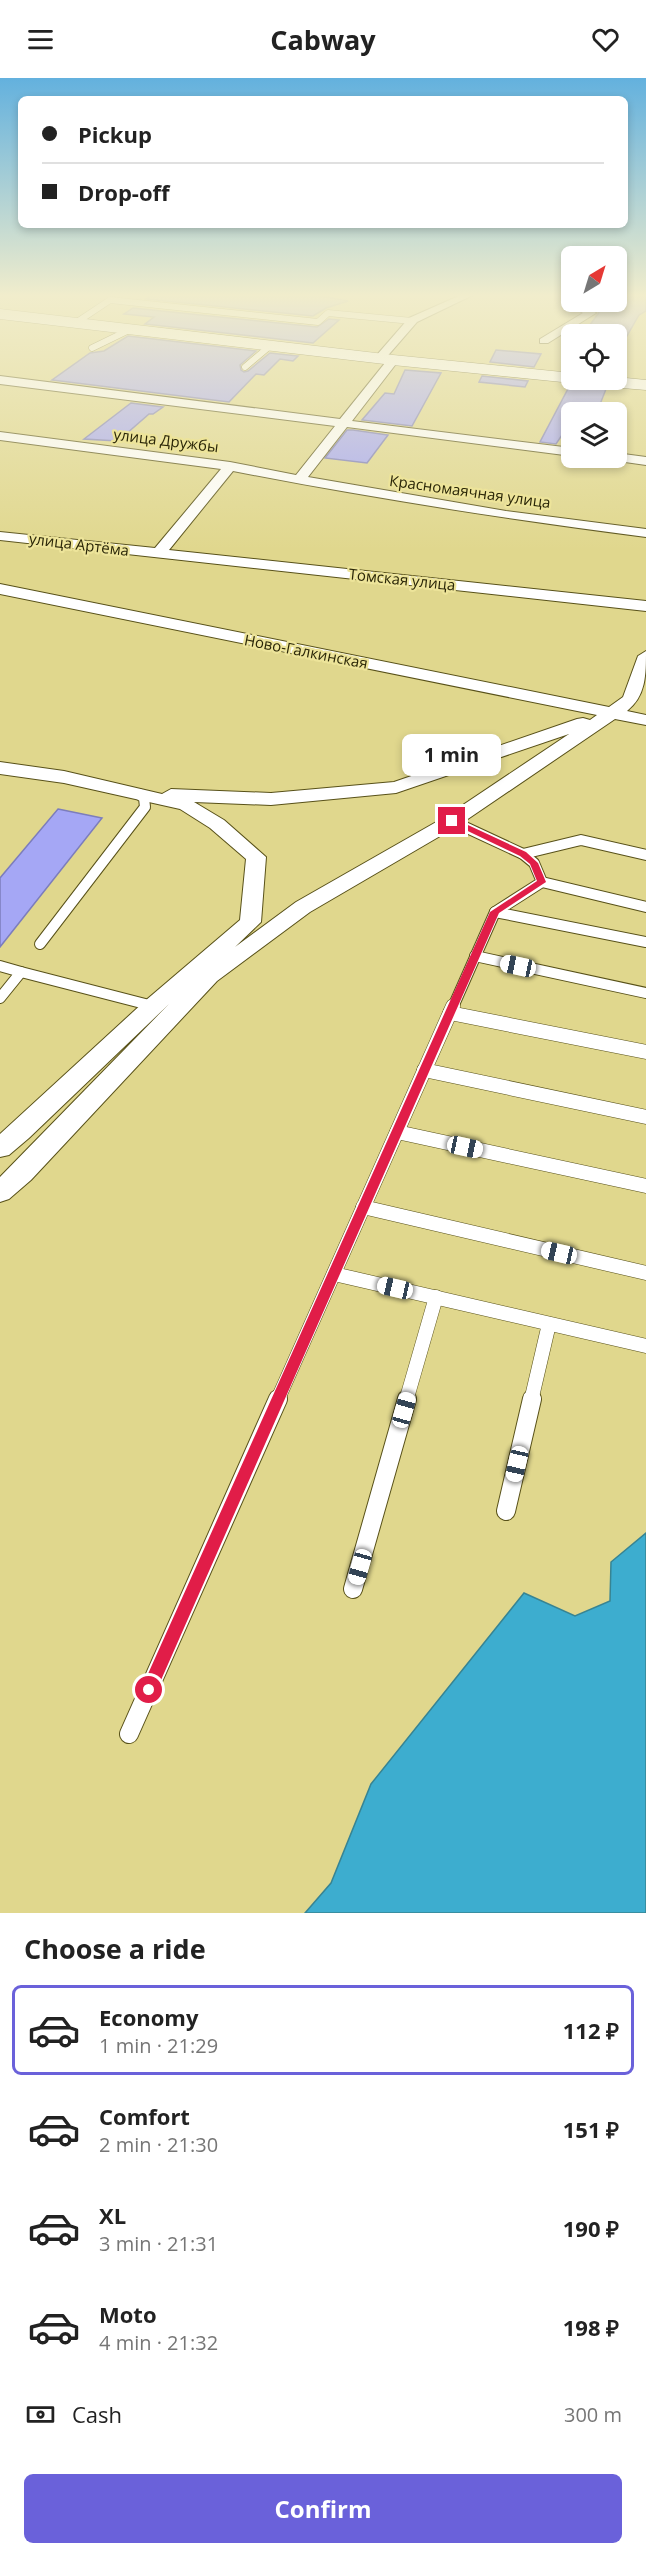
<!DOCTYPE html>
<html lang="en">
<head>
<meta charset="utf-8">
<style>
  body { margin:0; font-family:"Open Sans",sans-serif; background:#f6f6f6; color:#222; height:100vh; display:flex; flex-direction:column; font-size:22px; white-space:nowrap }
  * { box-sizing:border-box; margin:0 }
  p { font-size:20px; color:#767676 }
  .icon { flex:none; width:33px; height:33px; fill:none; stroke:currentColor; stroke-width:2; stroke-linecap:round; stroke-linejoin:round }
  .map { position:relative; height:1835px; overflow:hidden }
  .side { display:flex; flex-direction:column; background:#fff; flex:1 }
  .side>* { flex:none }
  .hud { position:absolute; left:18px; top:18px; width:610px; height:132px; border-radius:9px; box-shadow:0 3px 9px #0003; display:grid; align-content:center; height:132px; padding:0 24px; background:#fff }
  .needle { width:39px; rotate:38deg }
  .controls { position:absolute; left:561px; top:168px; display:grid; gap:12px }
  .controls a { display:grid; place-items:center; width:66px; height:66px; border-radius:9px; background:#fff; box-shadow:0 3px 9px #0003; font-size:30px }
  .end { position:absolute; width:27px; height:27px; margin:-14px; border:8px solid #e11d48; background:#fff; box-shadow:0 0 0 3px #fff }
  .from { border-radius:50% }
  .bubble { position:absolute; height:42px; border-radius:9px; background:#fff; box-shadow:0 3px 9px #0003; font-size:20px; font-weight:700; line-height:42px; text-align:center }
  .car { position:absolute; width:18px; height:36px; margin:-18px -9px; border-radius:8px; box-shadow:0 0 4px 2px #0007; background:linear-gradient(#fff 24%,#345 0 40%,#fff 0 76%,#345 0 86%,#fff 0) }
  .hud b { display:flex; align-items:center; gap:21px; height:57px; font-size:22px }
  .hud b+b { border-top:2px solid #e0e0e0 }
  .hud i { width:15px; height:15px; background:#222 }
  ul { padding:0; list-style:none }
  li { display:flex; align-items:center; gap:18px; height:90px; margin:0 12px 9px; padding:0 12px; border:3px solid transparent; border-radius:9px }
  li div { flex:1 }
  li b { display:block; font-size:22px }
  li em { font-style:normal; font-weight:700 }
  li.selected { border-color:#6a61da }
  li>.icon { width:54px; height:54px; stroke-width:1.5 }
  h2 { padding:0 24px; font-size:27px; line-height:72px }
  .pay { display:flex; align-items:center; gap:15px; height:66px; padding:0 24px; font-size:22px }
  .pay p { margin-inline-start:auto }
  .cta { display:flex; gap:12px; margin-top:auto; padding:12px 24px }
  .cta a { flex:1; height:69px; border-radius:9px; background:#6a61da; color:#fff; font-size:24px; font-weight:700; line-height:69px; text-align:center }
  header { display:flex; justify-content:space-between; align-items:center; height:78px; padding:0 24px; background:#fff; font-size:27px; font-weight:700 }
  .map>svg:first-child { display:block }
</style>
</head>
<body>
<header><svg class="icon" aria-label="menu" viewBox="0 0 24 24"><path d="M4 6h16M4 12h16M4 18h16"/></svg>Cabway<svg class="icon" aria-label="heart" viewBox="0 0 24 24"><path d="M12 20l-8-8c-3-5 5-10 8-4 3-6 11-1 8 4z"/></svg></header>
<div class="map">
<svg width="646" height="1835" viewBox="0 0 646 1835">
  <rect width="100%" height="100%" fill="#e0d78d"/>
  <path fill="#3dadcf" stroke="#378493" stroke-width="1.5" d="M646,1455V1835H305L331,1805L371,1706L524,1515L575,1538L610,1523L611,1484Z"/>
  <g fill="#a5a7f5" stroke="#7c7dbc" stroke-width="1.5">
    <path d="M152,217H316L348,223L326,230L313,238L146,221Z"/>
    <path d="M616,217H646V233L639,237L616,277V247L594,256H583L598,236L603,224H616Z"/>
    <path d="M133,230L317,249L329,241L339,242L313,265L145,246L154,239L124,236Z"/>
    <path d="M128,258L256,273L240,287L241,292L244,294L248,293L270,275L298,278L293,283L280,281L264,297L256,296L229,324L52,302L90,275L104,273Z"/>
    <path d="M496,272L541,276L534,289L490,284Z"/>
    <path d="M405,292L441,295L412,348L362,342L385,315L394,316Z"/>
    <path d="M482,298L528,303L525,309L479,304Z"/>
    <path d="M570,307L606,311L597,334H572V342L556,366L540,364Z"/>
    <path d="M131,325L163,329L153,336H149L118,363L84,361Z"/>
    <path d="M347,352H353L388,357L367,385L325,380Z"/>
    <path d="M58,731L102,740L0,869V800Z"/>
  </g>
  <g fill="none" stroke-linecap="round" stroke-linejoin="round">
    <g stroke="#585119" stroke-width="7">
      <g id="lane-far3">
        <path d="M77,244L110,222L318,244L328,235L412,243"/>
        <path d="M92,270L131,251"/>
        <path d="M245,289L271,267"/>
      </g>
    </g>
    <g stroke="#585119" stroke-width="12">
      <g id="lane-far2">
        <path d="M452,743L523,776L534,785L542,804L495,834L453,929"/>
        <path d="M523,776L581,762L646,777"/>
        <path d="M542,804L646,829"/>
        <path d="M495,834L646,864"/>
        <path d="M40,866L145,729L144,720L139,716"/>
        <path d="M475,878L646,915"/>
        <path d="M0,888L21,894L0,920"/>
        <path d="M21,894L153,928"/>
      </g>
    </g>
    <g stroke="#585119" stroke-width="15">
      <g id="lane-far1">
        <path d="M450,935L646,974"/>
        <path d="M424,992L646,1039"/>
        <path d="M397,1054L646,1108"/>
        <path d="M363,1129L646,1195"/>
        <path d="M334,1196L646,1268"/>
        <path d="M277,1323L453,928"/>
        <path d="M406,1323L436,1219"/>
        <path d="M531,1323L549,1246"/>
      </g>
    </g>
    <g stroke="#585119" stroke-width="20">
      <g id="lane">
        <path d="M506,1433L532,1321"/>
        <path d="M353,1511L407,1321"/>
        <path d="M129,1656L278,1321"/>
      </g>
    </g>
    <g stroke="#585119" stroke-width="2">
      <g id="street">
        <path d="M461,217H473L417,244L384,282H376V278L409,240Z"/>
        <path d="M572,221V224H579L596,235L548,265H540V261L583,235L568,226L567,224Z"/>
        <path d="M393,279L399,282L352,343L572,370V378L347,349L308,399L506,433L646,451V459C507,441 370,420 233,393L169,472L646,523V533L0,462V454L155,470L221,391L0,362V354L230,384L296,397L335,348L0,306V298L340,341L389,280Z"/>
        <path d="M616,375L646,379V387L611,382L610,380H616Z"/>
        <path d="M0,506L609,629L623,619L638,578L646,573C646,597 646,618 627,633L646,637V647L615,641L459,747L310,834L217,903L31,1102L9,1121L0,1124V1099L169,926L29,1060L9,1077L0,1079V1056L145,923L240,842L246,781L210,750L180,731L64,705L0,696V684L64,693L162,716L171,711L271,715L394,704L577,641L583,640L590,642L597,637L0,516ZM569,656L445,739L296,824L235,869L261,844L266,779L224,742L194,724L271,727L396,715Z"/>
      </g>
    </g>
    <g stroke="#585119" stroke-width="1">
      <path id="secondary" d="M0,231L393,277L572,295V302H616V299L646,302V312L587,307L579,303L572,305L393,287L0,241Z"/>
    </g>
    <use href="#lane-far3" stroke="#fff" stroke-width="6"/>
    <use href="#lane-far2" stroke="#fff" stroke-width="10"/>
    <use href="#lane-far1" stroke="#fff" stroke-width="14"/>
    <use href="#lane" stroke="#fff" stroke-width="18"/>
    <use href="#street" fill="#fff" fill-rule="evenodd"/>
    <use href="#secondary" fill="#fff" fill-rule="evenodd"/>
  </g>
  <linearGradient id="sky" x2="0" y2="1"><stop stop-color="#63b1de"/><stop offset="0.46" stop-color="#f1edcc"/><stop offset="1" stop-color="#f1edcc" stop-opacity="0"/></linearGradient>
  <rect width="646" height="473" fill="url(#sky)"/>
  <path fill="#e11d48" d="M449,741H455L526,774L538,785L546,804L499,835L154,1618L149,1620L143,1618L141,1612L143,1607L490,834L537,803L530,786L520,778L449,744Z"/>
  <g text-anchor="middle" stroke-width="4.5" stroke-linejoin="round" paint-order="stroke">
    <g font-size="15" fill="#2a2607" stroke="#ede49a">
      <text transform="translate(166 363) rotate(7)" y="5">улица Дружбы</text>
      <text transform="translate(470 414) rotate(8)" y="5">Красномаячная улица</text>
      <text transform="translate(79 467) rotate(7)" y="5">улица Артёма</text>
      <text transform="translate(402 502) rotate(6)" y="5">Томская улица</text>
      <text transform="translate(306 574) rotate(11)" y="5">Ново-Галкинская</text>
    </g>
  </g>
</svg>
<div class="controls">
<a><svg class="needle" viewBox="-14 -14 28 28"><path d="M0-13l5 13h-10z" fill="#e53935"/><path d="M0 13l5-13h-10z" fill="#767676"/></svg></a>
<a><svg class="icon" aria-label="locate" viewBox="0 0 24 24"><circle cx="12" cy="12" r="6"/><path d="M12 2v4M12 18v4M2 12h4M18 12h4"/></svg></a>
<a><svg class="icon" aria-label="layers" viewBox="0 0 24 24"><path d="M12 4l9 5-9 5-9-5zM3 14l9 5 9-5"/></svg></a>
</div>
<i class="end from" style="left:149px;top:1612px"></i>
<i class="end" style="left:452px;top:743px"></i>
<div class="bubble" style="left:402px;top:656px;width:99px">1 min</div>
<i class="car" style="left:518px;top:888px;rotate:282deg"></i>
<i class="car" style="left:465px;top:1069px;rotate:102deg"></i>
<i class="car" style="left:559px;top:1175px;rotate:283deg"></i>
<i class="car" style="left:395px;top:1210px;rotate:283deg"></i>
<i class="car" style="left:404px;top:1332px;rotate:16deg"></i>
<i class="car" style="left:517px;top:1386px;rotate:193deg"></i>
<i class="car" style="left:360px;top:1489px;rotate:196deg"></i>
<div class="hud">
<b><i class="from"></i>Pickup</b>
<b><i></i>Drop-off</b>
</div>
</div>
<section class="side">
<h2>Choose a ride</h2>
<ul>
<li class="selected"><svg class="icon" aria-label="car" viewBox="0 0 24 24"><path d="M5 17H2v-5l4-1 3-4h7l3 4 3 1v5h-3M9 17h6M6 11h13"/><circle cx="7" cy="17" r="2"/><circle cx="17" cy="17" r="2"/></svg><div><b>Economy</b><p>1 min · 21:29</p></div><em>112 ₽</em></li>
<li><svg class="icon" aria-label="car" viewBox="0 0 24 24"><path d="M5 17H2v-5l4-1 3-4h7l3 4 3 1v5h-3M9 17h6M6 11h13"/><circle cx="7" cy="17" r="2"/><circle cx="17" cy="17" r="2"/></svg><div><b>Comfort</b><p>2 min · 21:30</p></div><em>151 ₽</em></li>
<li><svg class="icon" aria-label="car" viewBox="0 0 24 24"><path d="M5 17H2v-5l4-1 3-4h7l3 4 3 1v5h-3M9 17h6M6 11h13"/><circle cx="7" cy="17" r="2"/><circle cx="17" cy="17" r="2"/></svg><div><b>XL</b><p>3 min · 21:31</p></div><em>190 ₽</em></li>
<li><svg class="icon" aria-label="car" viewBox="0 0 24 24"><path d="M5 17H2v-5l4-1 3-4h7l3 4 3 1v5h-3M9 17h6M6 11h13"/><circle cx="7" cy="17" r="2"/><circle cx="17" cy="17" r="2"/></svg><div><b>Moto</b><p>4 min · 21:32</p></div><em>198 ₽</em></li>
</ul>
<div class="pay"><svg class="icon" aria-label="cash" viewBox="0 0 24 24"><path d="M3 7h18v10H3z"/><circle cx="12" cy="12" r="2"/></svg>Cash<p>300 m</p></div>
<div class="cta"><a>Confirm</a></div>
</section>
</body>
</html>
